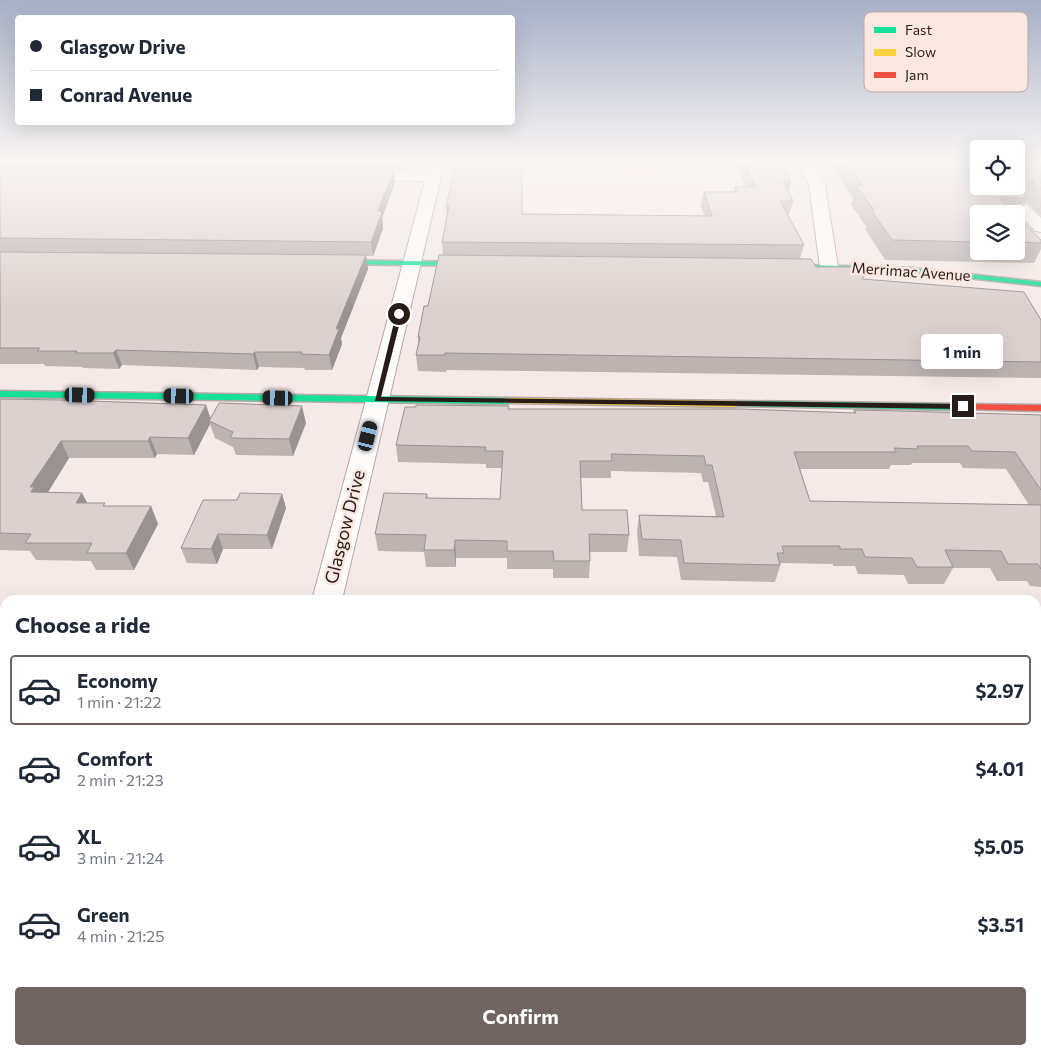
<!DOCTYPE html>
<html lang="en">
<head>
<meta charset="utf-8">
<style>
  body { margin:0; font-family:Commissioner,sans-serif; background:#f6f6f7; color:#1f2937; height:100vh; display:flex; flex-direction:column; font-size:19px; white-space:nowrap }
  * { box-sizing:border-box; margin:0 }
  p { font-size:16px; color:#747a83 }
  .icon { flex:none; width:28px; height:28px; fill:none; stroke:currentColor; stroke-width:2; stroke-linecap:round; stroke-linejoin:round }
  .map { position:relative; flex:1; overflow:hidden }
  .details { position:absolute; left:0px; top:595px; width:1041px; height:460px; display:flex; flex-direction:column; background:#fff; border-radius:15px 15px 0 0; box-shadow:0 5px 20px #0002 }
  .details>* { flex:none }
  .guide { position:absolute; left:15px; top:15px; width:500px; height:110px; border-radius:5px; box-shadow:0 5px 20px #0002; display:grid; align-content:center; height:110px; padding:0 15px; background:#fff }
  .fabs { position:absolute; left:970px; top:140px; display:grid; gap:10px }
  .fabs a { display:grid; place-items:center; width:55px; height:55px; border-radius:5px; background:#fff; box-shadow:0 5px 20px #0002; font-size:25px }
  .end { position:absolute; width:22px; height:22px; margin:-11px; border:6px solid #281c18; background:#fff; box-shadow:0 0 0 2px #fff }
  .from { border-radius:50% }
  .bubble { position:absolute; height:35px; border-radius:5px; background:#fff; box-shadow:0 5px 20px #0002; font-size:16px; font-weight:700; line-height:35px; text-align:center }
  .car { position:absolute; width:15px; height:30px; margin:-15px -8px; border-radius:6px; box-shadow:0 0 4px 1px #0007; background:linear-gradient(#222 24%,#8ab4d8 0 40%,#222 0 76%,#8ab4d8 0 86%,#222 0) }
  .guide b { display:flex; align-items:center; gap:18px; height:48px; font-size:19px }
  .guide b+b { border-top:1px solid #e0e1e3 }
  .guide i { width:12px; height:12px; background:#1f2937 }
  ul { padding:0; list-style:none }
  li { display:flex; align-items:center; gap:15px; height:70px; margin:0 10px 8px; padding:0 5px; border:2px solid transparent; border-radius:5px }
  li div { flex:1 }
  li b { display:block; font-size:19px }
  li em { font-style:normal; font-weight:700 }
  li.active { border-color:#706460 }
  li>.icon { width:45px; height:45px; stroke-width:1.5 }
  h2 { padding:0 15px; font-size:22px; line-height:60px }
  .button { display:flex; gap:10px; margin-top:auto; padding:10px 15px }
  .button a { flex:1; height:58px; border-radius:5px; background:#706460; color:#fff; font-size:20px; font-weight:700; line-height:58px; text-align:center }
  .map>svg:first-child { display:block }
</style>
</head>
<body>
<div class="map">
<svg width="1041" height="1055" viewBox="0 0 1041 1055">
  <rect width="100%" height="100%" fill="#f5eae7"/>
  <path fill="#f9c8b8" d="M609,162H664V173H612Z"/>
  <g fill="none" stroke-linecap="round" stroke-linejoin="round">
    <g stroke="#b4a9a6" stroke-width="2">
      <g id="street">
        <path d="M430,162H444L441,177L342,600H312L425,181L356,180L351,179L349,176L351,173L356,172H427Z"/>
        <path d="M796,162H811L825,185L838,267L835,271L829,272L823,271L820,267L809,185Z"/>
        <path d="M991,186H1007L1041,218V232L1035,231Z"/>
        <rect x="0" y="607" width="5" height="24"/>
        <rect x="1036" y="626" width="5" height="24"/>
        <path d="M0,1020H5V1050H25L23,1055H0Z"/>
        <path d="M27,1050H73L71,1055H25Z"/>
        <path d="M333,1050H672L674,1055H335Z"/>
      </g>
    </g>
    <g stroke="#b4a9a6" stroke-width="3">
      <g id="fast">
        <path d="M328,260L475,262L479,264L475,266L331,264L327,262Z"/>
        <path d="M775,264L912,268L1041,282V286L912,272L778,268H775Z"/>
        <path d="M0,391L507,398L512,401L507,404L0,397Z"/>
        <path d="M735,401L962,404L967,407L962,410L732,406L730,404Z"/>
      </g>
    </g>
    <g stroke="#b4a9a6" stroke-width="3">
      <path id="slow" d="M507,398L735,401L740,404L735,407L504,403V399Z"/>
    </g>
    <g stroke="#b4a9a6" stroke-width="3">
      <path id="jam" d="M962,404L1041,405V411L959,409L957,407Z"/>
    </g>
    <use href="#street" fill="#fefcfb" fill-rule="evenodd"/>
    <use href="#fast" fill="#16e098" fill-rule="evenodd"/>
    <use href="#slow" fill="#ffcf43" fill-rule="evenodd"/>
    <use href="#jam" fill="#f24e42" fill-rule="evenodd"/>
  </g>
  <g fill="#bdb4b1" fill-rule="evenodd">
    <path d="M0,162H405L404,164H402L400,170H394L395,183L382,218L383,224V229L373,256H366L368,269L341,338L342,344L332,370H305L304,368L259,367L257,370L122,365L119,369L83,368L82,367L45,366L44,364H0Z"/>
    <path d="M736,162H783L782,167L791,181L788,193L793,201L789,215H788L804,245L800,258L816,267L863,279L1041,320V378L447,370L446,372L418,371L416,355L418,345V337L428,306L443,255L442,242L447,219L446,206L522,214L705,216L701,206L704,192H734L735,187H746Z"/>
    <path d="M828,162H979V186H1016V162H1041V216L1026,201L1019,217H1018L1041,240V249L1034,263L885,260L865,229L866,226L851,205L853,198ZM979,214H1016V251H979Z"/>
    <path d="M0,399L206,405L211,419L306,423L293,456L236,455L233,447L215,438L210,424L194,455L157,454L155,458H69L48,492L88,503L106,506H151L158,524L134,570H96L91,561L36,560L30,551L0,550Z"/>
    <path d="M509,409L853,413L854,410L1041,415V587L1030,586L1027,581H997L990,568H953L944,584H908L904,575L858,574L855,566H833V564L781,563L775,582L681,580L677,557L639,556L637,532L639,515L716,516L708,482H703L701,473L611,471V478H581L582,510L629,535L627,552H590V561L589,578H553V569H507V558H456V567H426L424,552L378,551L375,534L427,494L428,498L500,499L502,468H486V464L398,462L396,445ZM912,463H960L963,468L1006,469L1029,505L810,501L800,469H889L891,465H911Z"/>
    <path d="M282,494L286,508L272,549H223L217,564L187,563L181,548L237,500Z"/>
    <path d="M1036,686L1041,687V771H1037L1036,768Z"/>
    <rect x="0" y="831" width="5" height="105"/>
    <rect x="1036" y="835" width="5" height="67"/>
  </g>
  <g fill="#9a9290">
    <path d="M399,162H401L402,164L400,170Z"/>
    <path d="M394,170L395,183L382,218L383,224V229L373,256L371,242L378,211Z"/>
    <path d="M366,255L368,269L341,338L342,344L332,370L329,355L336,329Z"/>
    <path d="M116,350L122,365L119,369L113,353Z"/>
    <path d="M255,352L259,367L257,370L253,354Z"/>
    <path d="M206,405L211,421H209L210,424L194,455L188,438Z"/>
    <path d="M302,406L306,423L293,456L289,439Z"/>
    <path d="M150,437L157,454L155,458L148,441Z"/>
    <path d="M61,441L69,458L42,502L31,492L30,487Z"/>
    <path d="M82,493L91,510L76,503Z"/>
    <path d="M282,494L286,508L272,549L267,535Z"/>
    <path d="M151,506L158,524L134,570L126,553Z"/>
    <path d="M218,534L223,549L217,564L211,549Z"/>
    <path d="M455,540L456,558V567L454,550Z"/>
    <path d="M1,725L5,730V766L0,775V727Z"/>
    <path d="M5,892V931L0,927V902Z"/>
  </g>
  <g fill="#dcd1ce" stroke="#9a9290">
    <path d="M457,162H522V214L712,216L704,192H737L735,187H755L744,162H779L791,181H783L793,201H780L804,245L442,242L449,206H446Z"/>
    <path d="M845,162H979V186H1015L1027,198H999L1015,214H979V242L892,240L871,210H874L856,186H863Z"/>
    <path d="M1016,162H1041V189L1016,167Z"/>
    <path d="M0,166L394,170L378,211H382L381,215L371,242L0,238Z"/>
    <path d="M1016,215L1041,240V243L1016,242Z"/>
    <path d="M0,252L366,255L336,329H339L329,355L301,354L302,352H255L253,354L116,350L113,353H76L77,351H37L40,348H0Z"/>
    <path d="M439,255L811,259L816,267H864L863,279L1024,292L1041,320V362L445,353V355H416L420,337H418L424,306H428Z"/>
    <path d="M0,399L62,400L206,405L188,438L150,437L148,441H61L30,487H34L31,492L82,493L76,503H105L103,506H151L126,553H87L92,543H25L31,534L0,533Z"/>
    <path d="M219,403L302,406L289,439L230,438L233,432L209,421Z"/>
    <path d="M416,405L509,406L508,409H740L856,413L854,410L900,411L1041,415V490L1015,452L972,451L968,446H917L918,449L894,448L896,452H794L810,501L1041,505V569L1038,564H1008L1001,551L945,550L953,567H917L912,558L865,557L862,549H840V546H782L784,553H777L780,565L684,563L681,540L642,539L639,515L724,517L712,465H706L704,456L611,454L612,461H580L582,510H627L629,535L589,534L590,561H554L553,551H507V541L455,540L454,550H424L426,535L375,534L384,493L427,494L426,498L500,499L503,451H485L486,447L396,445L405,407H416Z"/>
    <path d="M240,493L282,494L267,535L218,534L211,549L181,548L203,500H237Z"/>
    <path d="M0,643H5V725H1L0,727Z"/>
    <path d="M1036,686L1041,687V739H1036Z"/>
    <path d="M0,831H5V892L0,902Z"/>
    <rect x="1036" y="835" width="5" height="49"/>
  </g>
  <linearGradient id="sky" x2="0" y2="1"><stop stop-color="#a6afc6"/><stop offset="0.52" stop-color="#faf6f4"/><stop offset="1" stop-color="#faf6f4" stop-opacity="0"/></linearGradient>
  <rect width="1041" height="310" fill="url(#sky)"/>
  <path fill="#281c18" d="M399,312L402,314L381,397L963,404L966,406L963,409L375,401L396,314Z"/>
  <g text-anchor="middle" stroke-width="5" stroke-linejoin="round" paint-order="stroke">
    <g font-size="15" fill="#281c18" stroke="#fbe7e1">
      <text transform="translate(911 272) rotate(4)" y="5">Merrimac Avenue</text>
    </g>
    <g font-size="18" fill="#281c18" stroke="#fbe7e1">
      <text transform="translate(345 527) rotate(-76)" y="6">Glasgow Drive</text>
    </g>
  </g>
  <rect x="864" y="12" width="164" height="80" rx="8" fill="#fbe7e1" stroke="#bcaaa5" stroke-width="1"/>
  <rect x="874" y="27" width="22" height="6" fill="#16e098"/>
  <rect x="874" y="49" width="22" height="7" fill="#ffcf43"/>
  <rect x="874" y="72" width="22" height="6" fill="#f24e42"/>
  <g font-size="14" fill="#281c18">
    <text x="905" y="35">Fast</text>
    <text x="905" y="57">Slow</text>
    <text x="905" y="80">Jam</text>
  </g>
</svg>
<div class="fabs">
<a><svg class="icon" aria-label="locate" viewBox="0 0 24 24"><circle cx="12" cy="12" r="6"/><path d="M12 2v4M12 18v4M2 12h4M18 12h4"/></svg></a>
<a><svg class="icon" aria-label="layers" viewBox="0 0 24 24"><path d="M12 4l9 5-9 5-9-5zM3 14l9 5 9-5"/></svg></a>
</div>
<i class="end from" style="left:399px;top:314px"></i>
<i class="end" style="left:963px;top:406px"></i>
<div class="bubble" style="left:921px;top:334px;width:82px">1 min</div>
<i class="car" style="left:80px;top:395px;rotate:91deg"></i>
<i class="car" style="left:179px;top:396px;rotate:271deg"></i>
<i class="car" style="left:278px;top:398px;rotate:271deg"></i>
<i class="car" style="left:368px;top:436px;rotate:14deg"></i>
<div class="guide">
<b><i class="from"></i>Glasgow Drive</b>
<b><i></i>Conrad Avenue</b>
</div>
<section class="details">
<h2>Choose a ride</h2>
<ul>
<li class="active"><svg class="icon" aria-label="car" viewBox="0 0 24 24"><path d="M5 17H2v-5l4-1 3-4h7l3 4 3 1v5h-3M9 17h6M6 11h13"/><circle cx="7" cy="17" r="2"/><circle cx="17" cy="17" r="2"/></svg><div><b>Economy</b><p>1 min · 21:22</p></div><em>$2.97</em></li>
<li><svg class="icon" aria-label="car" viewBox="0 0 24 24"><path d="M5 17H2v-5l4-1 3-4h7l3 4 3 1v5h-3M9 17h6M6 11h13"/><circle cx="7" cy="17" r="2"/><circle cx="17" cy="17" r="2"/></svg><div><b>Comfort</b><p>2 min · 21:23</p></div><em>$4.01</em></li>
<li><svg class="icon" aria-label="car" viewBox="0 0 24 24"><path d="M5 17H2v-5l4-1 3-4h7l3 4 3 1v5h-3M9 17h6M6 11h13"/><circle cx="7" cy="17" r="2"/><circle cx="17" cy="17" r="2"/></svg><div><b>XL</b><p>3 min · 21:24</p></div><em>$5.05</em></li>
<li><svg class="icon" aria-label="car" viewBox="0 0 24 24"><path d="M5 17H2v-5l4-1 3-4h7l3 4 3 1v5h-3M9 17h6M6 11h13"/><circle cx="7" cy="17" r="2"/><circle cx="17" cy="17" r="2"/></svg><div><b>Green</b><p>4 min · 21:25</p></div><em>$3.51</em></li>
</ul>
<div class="button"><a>Confirm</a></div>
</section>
</div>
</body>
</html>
